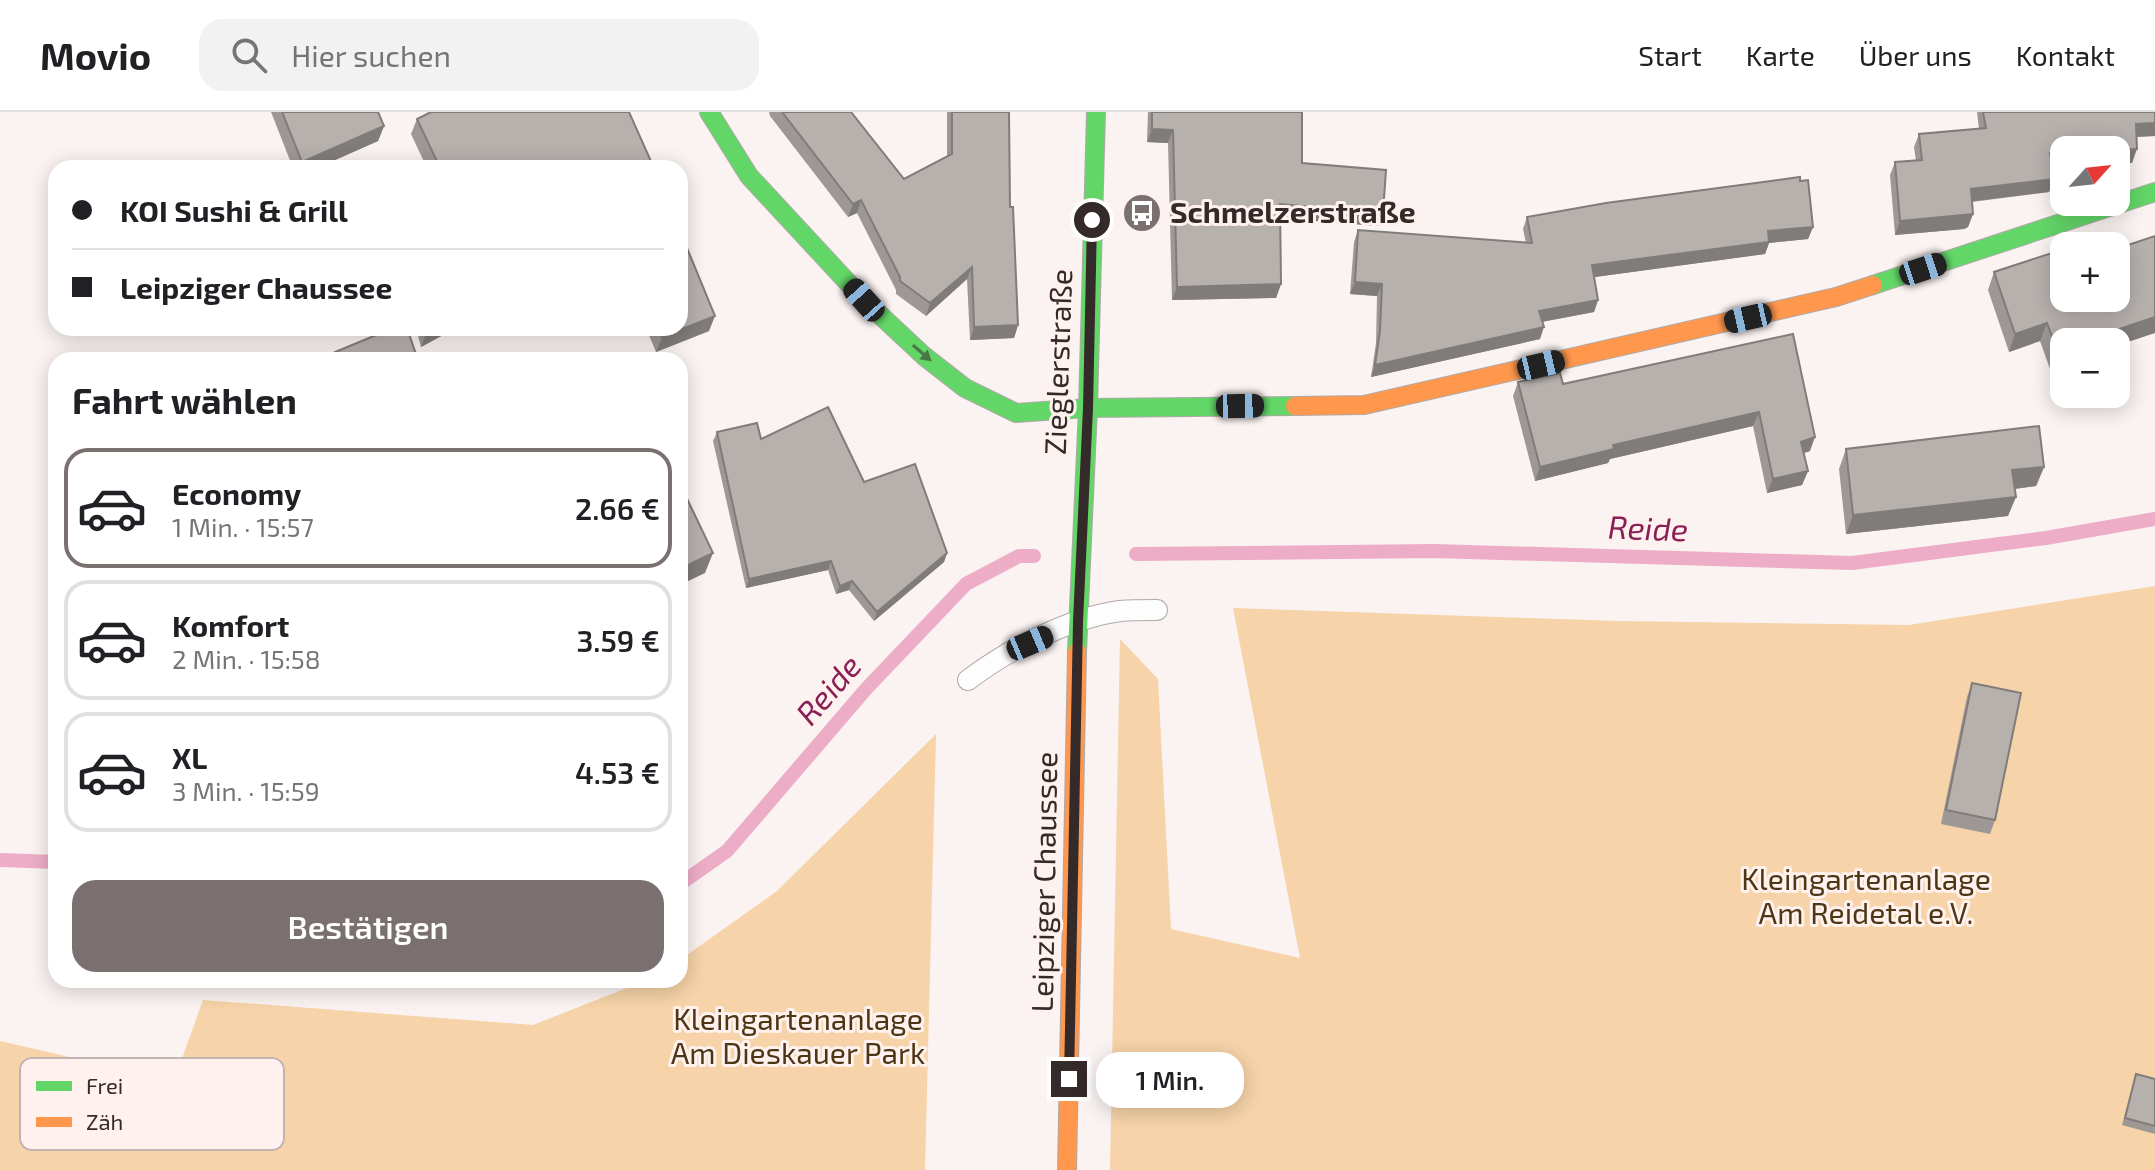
<!DOCTYPE html>
<html lang="de">
<head>
<meta charset="utf-8">
<style>
  body { margin:0; font-family:"Exo 2",sans-serif; background:#f2f2f2; color:#202124; height:100vh; display:flex; flex-direction:column; font-size:30px; white-space:nowrap }
  * { box-sizing:border-box; margin:0 }
  p { font-size:26px; color:#757577 }
  .icon { flex:none; width:44px; height:44px; fill:none; stroke:currentColor; stroke-width:2; stroke-linecap:round; stroke-linejoin:round }
  .map { position:relative; flex:1; overflow:hidden }
  .panel { position:absolute; left:48px; top:240px; width:640px; height:636px; display:flex; flex-direction:column; background:#fff; border-radius:24px; box-shadow:0 4px 20px #0003 }
  .panel>* { flex:none }
  .banner { position:absolute; left:48px; top:48px; width:640px; height:176px; border-radius:24px; box-shadow:0 4px 20px #0003; display:grid; align-content:center; height:176px; padding:0 24px; background:#fff }
  .needle { width:52px; rotate:63deg }
  .buttons { position:absolute; left:2050px; top:24px; display:grid; gap:16px }
  .buttons a { display:grid; place-items:center; width:80px; height:80px; border-radius:16px; background:#fff; box-shadow:0 4px 20px #0003; font-size:40px }
  .end { position:absolute; width:36px; height:36px; margin:-18px; border:10px solid #332a29; background:#fff; box-shadow:0 0 0 4px #fff }
  .from { border-radius:50% }
  .bubble { position:absolute; height:56px; border-radius:24px; background:#fff; box-shadow:0 4px 20px #0003; font-size:26px; font-weight:600; line-height:56px; text-align:center }
  .car { position:absolute; width:24px; height:48px; margin:-24px -12px; border-radius:10px; box-shadow:0 0 6px 2px #0007; background:linear-gradient(#222 24%,#8ab4d8 0 40%,#222 0 76%,#8ab4d8 0 86%,#222 0) }
  .banner b { display:flex; align-items:center; gap:28px; height:76px; font-size:30px }
  .banner b+b { border-top:2px solid #e0e0e0 }
  .banner i { width:20px; height:20px; background:#202124 }
  ul { padding:0; list-style:none }
  li { display:flex; align-items:center; gap:24px; height:120px; margin:0 16px 12px; padding:0 8px; border:4px solid #e0e0e0; border-radius:24px }
  li div { flex:1 }
  li b { display:block; font-size:30px }
  li em { font-style:normal; font-weight:600 }
  li.on { border-color:#79706f }
  li>.icon { width:72px; height:72px; stroke-width:1.5 }
  h2 { padding:0 24px; font-size:36px; line-height:96px }
  .cta { display:flex; gap:16px; margin-top:auto; padding:16px 24px }
  .cta a { flex:1; height:92px; border-radius:24px; background:#79706f; color:#fff; font-size:32px; font-weight:600; line-height:92px; text-align:center }
  header { display:flex; align-items:center; gap:48px; box-sizing:border-box; height:112px; padding:0 40px; background:#fff; border-bottom:2px solid #e0e0e0 }
  header strong { font-size:38px }
  nav { display:flex; gap:44px; margin-inline-start:auto; font-size:28px }
  .search { width:560px; height:72px; background:#f2f2f2; display:flex; align-items:center; gap:20px; box-sizing:border-box; padding:0 28px; border-radius:24px; color:#757577; font-size:30px }
  .map>svg:first-child { display:block }
</style>
</head>
<body>
<header>
<strong>Movio</strong>
<div class="search"><svg class="icon" aria-label="search" viewBox="0 0 24 24"><circle cx="10" cy="10" r="6"/><path d="M15 15l6 6"/></svg>Hier suchen</div>
<nav><a>Start</a><a>Karte</a><a>Über uns</a><a>Kontakt</a></nav>
</header>
<div class="map">
<svg width="2155" height="1058" viewBox="0 0 2155 1058">
  <rect width="100%" height="100%" fill="#faf3f2"/>
  <g fill="#f6d3a8">
    <path d="M2155,474V1058H1110L1120,527L1158,567L1171,817L1300,846L1233,496L1617,509L1909,513Z"/>
    <path d="M936,622L925,1058H0V929L174,969L203,888L533,913L647,868H680V848L777,779Z"/>
  </g>
  <g fill="none" stroke-linecap="round" stroke-linejoin="round">
    <g stroke="#eeadc7" stroke-width="14">
      <path d="M1136,442L1434,439L1852,451L2046,426L2155,407"/>
      <path d="M0,748L56,750"/>
      <path d="M680,772L727,739L866,577L966,472L1019,444H1034"/>
    </g>
    <g stroke="#b0a9a7" stroke-width="22">
      <path id="lane" d="M968,568C1009,537 1069,506 1120,499C1132,498 1145,498 1157,498"/>
    </g>
    <g stroke="#b0a9a7" stroke-width="20">
      <g id="fast">
        <path d="M709,0L749,64L864,188L924,244L965,276L1016,301L1088,296L1295,294"/>
        <path d="M1873,173L2155,80"/>
        <path d="M1077,540L1088,296L1096,0"/>
      </g>
    </g>
    <g stroke="#b0a9a7" stroke-width="20">
      <g id="slow">
        <path d="M1295,294L1364,293L1836,185L1873,173"/>
        <path d="M1067,1058L1077,540"/>
      </g>
    </g>
    <use href="#lane" stroke="#fefdfd" stroke-width="20"/>
    <use href="#fast" stroke="#63d668" stroke-width="18"/>
    <use href="#slow" stroke="#ff974d" stroke-width="18"/>
  </g>
  <g fill="#9d9896">
    <path d="M271,0H378L384,14L378,29L317,56H293Z"/>
    <path d="M769,0H851L904,67L947,45V0H1009L1010,95L1018,213L1014,226L970,228L967,167L926,204L896,182V178L857,101L848,105L770,4Z"/>
    <path d="M1148,0H1302V51L1378,114L1280,106L1281,172L1276,186L1172,188L1168,31L1147,30Z"/>
    <path d="M1977,0H2155V24L2136,25L2132,51H2116V38H2064V54H2052L2054,67L2049,80L1972,90L1973,102L1968,115L1964,117L1895,123L1890,63L1895,50L1916,49L1914,35L1919,22L1979,17Z"/>
    <path d="M417,7L654,56H427L411,22Z"/>
    <path d="M1527,105L1813,115L1808,127L1769,131L1765,142L1594,165L1598,188L1594,200L1542,210L1540,227L1371,265L1376,231L1377,184L1350,182L1354,130L1358,118L1526,131L1523,117Z"/>
    <path d="M2060,157L2116,186L2050,257L2040,229L2009,240L1988,178L1994,160Z"/>
    <path d="M416,216H456L421,235Z"/>
    <path d="M646,216H680L709,219L656,240Z"/>
    <path d="M1793,222L1810,339L1803,341L1808,359L1802,373L1767,381L1753,314L1610,347L1608,351L1535,369L1513,284L1518,270L1563,272Z"/>
    <path d="M717,320L761,327L864,370L947,441L944,450L874,509L849,478L836,482L828,458L746,476L713,329Z"/>
    <path d="M1846,337L2044,355L2036,374L2015,377L2008,404L1846,422L1839,357Z"/>
    <path d="M1972,571L1995,708L1990,722L1941,712L1967,585Z"/>
    <path d="M2136,962L2155,967V1022L2122,1013Z"/>
  </g>
  <g fill="#807c7a">
    <path d="M2155,11V24L2131,25L2136,12Z"/>
    <path d="M384,14L378,29L317,56H300L302,50Z"/>
    <path d="M1152,17L1173,18L1168,31L1147,30Z"/>
    <path d="M2137,37L2132,51H2116V38Z"/>
    <path d="M2050,41H2064V54H2046Z"/>
    <path d="M2054,67L2049,80L1966,90L1971,77Z"/>
    <path d="M861,88L857,101L848,105L853,92Z"/>
    <path d="M1280,92L1383,101L1378,114L1275,106Z"/>
    <path d="M1973,102L1968,115L1964,117L1895,123L1900,109Z"/>
    <path d="M1813,115L1808,127L1769,131L1765,142L1588,166L1592,153L1768,119Z"/>
    <path d="M972,155L967,167L926,204L930,191Z"/>
    <path d="M1355,170L1382,172L1377,184L1350,182Z"/>
    <path d="M1281,172L1276,186L1172,188L1177,175Z"/>
    <path d="M1598,188L1594,200L1535,211L1539,199Z"/>
    <path d="M715,204L709,219L656,240L662,225Z"/>
    <path d="M2155,205V221L2116,234V230H2081Z"/>
    <path d="M2047,211L2040,229L2009,240L2015,222Z"/>
    <path d="M1018,213L1014,226L970,228L974,215Z"/>
    <path d="M1544,215L1540,227L1371,265L1375,253Z"/>
    <path d="M433,216H456L421,235L427,219Z"/>
    <path d="M2064,236V252L2050,257L2057,238Z"/>
    <path d="M1759,300L1753,314L1610,347L1608,351L1535,369L1540,355L1613,333Z"/>
    <path d="M1815,325L1810,339L1796,344L1801,330Z"/>
    <path d="M2044,355L2036,374L2005,378L2012,358Z"/>
    <path d="M1808,359L1802,373L1767,381L1773,367Z"/>
    <path d="M2016,385L2008,404L1846,422L1853,403Z"/>
    <path d="M713,441L705,461L680,473V457Z"/>
    <path d="M947,441L944,450L874,509L877,500Z"/>
    <path d="M831,449L828,458L746,476L749,467Z"/>
    <path d="M852,469L849,478L836,482L840,474Z"/>
  </g>
  <g fill="#b7b1ae" stroke="#807c7a" stroke-width="2">
    <path d="M282,0H378L384,14L302,50Z"/>
    <path d="M431,0H629L654,56H440L417,7Z"/>
    <path d="M782,0H851L904,67L952,42V0H1009L1010,95H1013L1018,213L974,215L972,155L930,191L900,169V165L861,88L853,92Z"/>
    <path d="M1152,0H1302V51L1386,58L1383,101L1280,92L1281,172L1177,175L1173,18L1152,17Z"/>
    <path d="M1983,0H2155V11L2136,12L2137,37L2064,38V41H2050L2054,67L1971,77L1973,102L1900,109L1895,50L1922,48L1919,22L1986,16Z"/>
    <path d="M1800,65V69L1808,68L1813,115L1768,119L1769,130L1592,153L1598,188L1539,199L1544,215L1375,253L1380,219L1382,172L1355,170L1358,118L1532,131L1527,105L1606,91Z"/>
    <path d="M680,119L715,204L662,225L658,216H680Z"/>
    <path d="M2155,124V205L2081,230H2064V236L2057,238L2047,211L2015,222L1994,160L2055,140L2060,157L2064,155V186H2116V137Z"/>
    <path d="M393,216H407L418,248H338L335,240Z"/>
    <path d="M1793,222L1815,325L1801,330L1808,359L1773,367L1759,300L1613,333L1614,337L1540,355L1518,270L1560,261L1563,272Z"/>
    <path d="M828,295L864,370L915,352L947,441L877,500L852,469L840,474L831,449L749,467L717,320L757,311L761,327Z"/>
    <path d="M2039,314L2044,355L2012,358L2016,385L1853,403L1846,337Z"/>
    <path d="M680,372L713,441L680,457Z"/>
    <path d="M1972,571L2021,581L1995,708L1946,698Z"/>
    <path d="M2136,962L2155,967V1014L2125,1006Z"/>
  </g>
  <defs><path id="oneway-solid" d="M-6-.8H1V-3.2L6.5 0L1 3.2V.8H-6Z" transform="scale(2)"/></defs>
  <use fill="#497745" href="#oneway-solid" transform="translate(922 241) rotate(41)"/>
  <g fill="none" stroke-linecap="round" stroke-linejoin="round">
    <path stroke="#332a29" stroke-width="10" d="M1069,967L1078,510L1088,296L1092,108"/>
  </g>
  <defs>
    <g id="bus-disc" transform="scale(2)"><circle r="9.5" fill="#79706f" stroke="#fef1ee"/><path d="M-5-6H5V4H4V6H2V4H-2V6H-4V4H-5ZM-3.5-4V0h7V-4ZM-3.5 1.2v1.5H-2V1.2ZM2 1.2v1.5H3.5V1.2Z" fill="#fff"/></g>
  </defs>
  <g fill-rule="evenodd">
    <use href="#bus-disc" x="1142" y="101"/>
  </g>
  <g text-anchor="middle" stroke-width="6" stroke-linejoin="round" paint-order="stroke">
    <g font-size="30" font-weight="bold" fill="#332a29" stroke="#fef1ee" text-anchor="start">
      <text x="1170" y="111">Schmelzerstraße</text>
    </g>
    <g font-size="30" fill="#332a29" stroke="#fef1ee">
      <text transform="translate(1059 250) rotate(-88)" y="10">Zieglerstraße</text>
      <text transform="translate(1045 770) rotate(-89)" y="10">Leipziger Chaussee</text>
    </g>
    <g font-size="30" fill="#4e3615" stroke="#fef1ee">
      <text x="1866" y="778">Kleingartenanlage<tspan x="1866" dy="34">Am Reidetal e.V.</tspan></text>
      <text x="798" y="918">Kleingartenanlage<tspan x="798" dy="34">Am Dieskauer Park</tspan></text>
    </g>
    <g font-size="32" font-style="italic" fill="#882055" stroke="#fef1ee">
      <text transform="translate(1648 417) rotate(2)" y="11">Reide</text>
      <text transform="translate(829 578) rotate(-49)" y="11">Reide</text>
    </g>
  </g>
  <rect x="20" y="946" width="264" height="92" rx="12" fill="#fef1ee" stroke="#c1b5b3" stroke-width="2"/>
  <rect x="36" y="969" width="36" height="10" fill="#63d668"/>
  <rect x="36" y="1005" width="36" height="10" fill="#ff974d"/>
  <g font-size="22" fill="#332a29">
    <text x="86" y="982">Frei</text>
    <text x="86" y="1018">Zäh</text>
  </g>
</svg>
<div class="buttons">
<a><svg class="needle" viewBox="-14 -14 28 28"><path d="M0-13l5 13h-10z" fill="#e53935"/><path d="M0 13l5-13h-10z" fill="#757577"/></svg></a>
<a>+</a>
<a>−</a>
</div>
<i class="end from" style="left:1092px;top:108px"></i>
<i class="end" style="left:1069px;top:967px"></i>
<div class="bubble" style="left:1096px;top:940px;width:148px">1 Min.</div>
<i class="car" style="left:1923px;top:157px;rotate:72deg"></i>
<i class="car" style="left:864px;top:188px;rotate:318deg"></i>
<i class="car" style="left:1748px;top:206px;rotate:257deg"></i>
<i class="car" style="left:1541px;top:253px;rotate:77deg"></i>
<i class="car" style="left:1240px;top:294px;rotate:89deg"></i>
<i class="car" style="left:1030px;top:531px;rotate:67deg"></i>
<div class="banner">
<b><i class="from"></i>KOI Sushi &amp; Grill</b>
<b><i></i>Leipziger Chaussee</b>
</div>
<section class="panel">
<h2>Fahrt wählen</h2>
<ul>
<li class="on"><svg class="icon" aria-label="car" viewBox="0 0 24 24"><path d="M5 17H2v-5l4-1 3-4h7l3 4 3 1v5h-3M9 17h6M6 11h13"/><circle cx="7" cy="17" r="2"/><circle cx="17" cy="17" r="2"/></svg><div><b>Economy</b><p>1 Min. · 15:57</p></div><em>2.66 €</em></li>
<li><svg class="icon" aria-label="car" viewBox="0 0 24 24"><path d="M5 17H2v-5l4-1 3-4h7l3 4 3 1v5h-3M9 17h6M6 11h13"/><circle cx="7" cy="17" r="2"/><circle cx="17" cy="17" r="2"/></svg><div><b>Komfort</b><p>2 Min. · 15:58</p></div><em>3.59 €</em></li>
<li><svg class="icon" aria-label="car" viewBox="0 0 24 24"><path d="M5 17H2v-5l4-1 3-4h7l3 4 3 1v5h-3M9 17h6M6 11h13"/><circle cx="7" cy="17" r="2"/><circle cx="17" cy="17" r="2"/></svg><div><b>XL</b><p>3 Min. · 15:59</p></div><em>4.53 €</em></li>
</ul>
<div class="cta"><a>Bestätigen</a></div>
</section>
</div>
</body>
</html>
